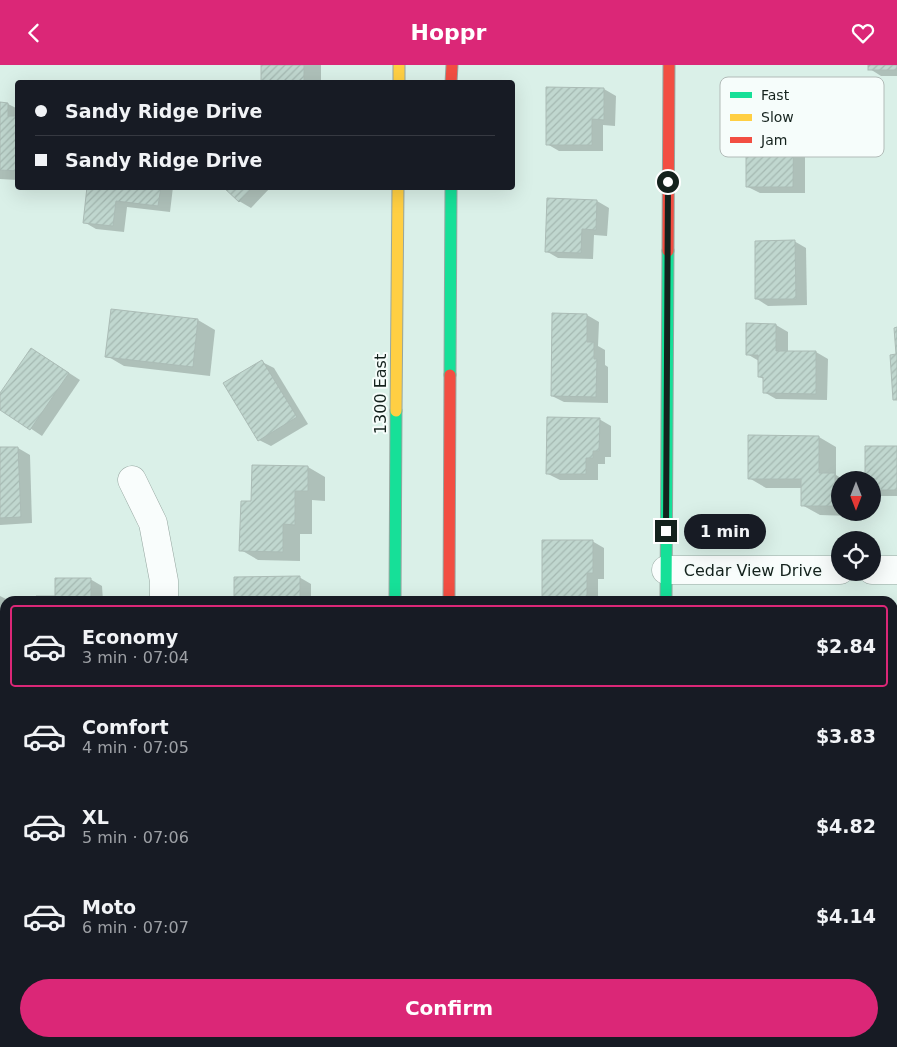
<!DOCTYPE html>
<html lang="en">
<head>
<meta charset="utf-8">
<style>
  body { margin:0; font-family:"DejaVu Sans",sans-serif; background:#242831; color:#f1f3f6; height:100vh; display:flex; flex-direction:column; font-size:19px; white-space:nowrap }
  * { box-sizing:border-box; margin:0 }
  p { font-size:16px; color:#9ea1a6 }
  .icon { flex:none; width:28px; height:28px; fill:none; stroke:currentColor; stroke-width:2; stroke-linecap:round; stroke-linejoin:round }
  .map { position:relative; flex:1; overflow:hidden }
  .drawer { position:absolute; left:0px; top:531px; width:898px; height:451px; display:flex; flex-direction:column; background:#171b24; border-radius:15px 15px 0 0; box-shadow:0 5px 20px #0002 }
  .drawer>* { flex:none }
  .banner { position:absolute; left:15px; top:15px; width:500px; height:110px; border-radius:5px; box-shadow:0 5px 20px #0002; display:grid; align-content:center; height:110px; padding:0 20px; background:#171b24 }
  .needle { width:32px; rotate:180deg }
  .tools { position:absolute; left:831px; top:406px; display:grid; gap:10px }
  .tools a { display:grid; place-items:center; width:50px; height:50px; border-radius:50%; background:#171b24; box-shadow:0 5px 20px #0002; font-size:25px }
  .end { position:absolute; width:22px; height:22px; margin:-11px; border:6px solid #14221d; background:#fff; box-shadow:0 0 0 2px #fff }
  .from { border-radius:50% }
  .bubble { position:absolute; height:35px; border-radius:18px; background:#171b24; box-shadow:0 5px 20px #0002; font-size:16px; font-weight:700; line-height:35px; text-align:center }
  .banner b { display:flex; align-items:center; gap:18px; height:48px; font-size:19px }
  .banner b+b { border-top:1px solid #363941 }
  .banner i { width:12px; height:12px; background:#f1f3f6 }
  ul { padding:9px 0 0; list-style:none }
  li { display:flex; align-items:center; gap:15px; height:82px; margin:0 10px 8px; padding:0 10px; border:2px solid transparent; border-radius:5px }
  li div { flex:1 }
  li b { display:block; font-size:19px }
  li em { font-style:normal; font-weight:700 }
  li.current { border-color:#db2777 }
  li>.icon { width:45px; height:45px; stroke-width:1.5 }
  .button { display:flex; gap:10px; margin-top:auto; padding:10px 20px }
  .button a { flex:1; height:58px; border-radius:30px; background:#db2777; color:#fff; font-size:20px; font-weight:700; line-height:58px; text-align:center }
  header { display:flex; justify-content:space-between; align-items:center; height:65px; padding:0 20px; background:#db2777; color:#fff; font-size:22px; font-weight:700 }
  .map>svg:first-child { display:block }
</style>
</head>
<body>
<header><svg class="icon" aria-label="back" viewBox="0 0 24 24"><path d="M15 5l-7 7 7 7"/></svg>Hoppr<svg class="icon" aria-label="heart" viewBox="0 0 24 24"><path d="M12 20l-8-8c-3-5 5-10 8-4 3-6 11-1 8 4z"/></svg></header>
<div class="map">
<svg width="897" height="982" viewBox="0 0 897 982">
  <defs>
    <pattern id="building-hatch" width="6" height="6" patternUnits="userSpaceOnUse" patternTransform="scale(1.25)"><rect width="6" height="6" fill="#c0d7cf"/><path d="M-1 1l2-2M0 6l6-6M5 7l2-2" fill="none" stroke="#a4b8b1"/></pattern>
  </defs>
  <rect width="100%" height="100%" fill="#daf0e8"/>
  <g fill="#0003">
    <path d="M262,0H321V18H263Z"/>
    <path d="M870,0H897V11H881L870,4Z"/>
    <path d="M604,24L616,31L615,61L603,60V86H559L547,79Z"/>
    <path d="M793,37L805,44V128H760L748,122L751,89Z"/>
    <path d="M0,38L8,39L18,44V115L0,114Z"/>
    <path d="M88,122H173L170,147L127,142L124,167L96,164L84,157Z"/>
    <path d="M225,122H271L251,143L239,136Z"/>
    <path d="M548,134L597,136L609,143L607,171L594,170L593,194L558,193L546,186Z"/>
    <path d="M794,176L806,183L807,240L768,241L757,234Z"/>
    <path d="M587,250L599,257L598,281L605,285V300L608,302V338L564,337L552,331Z"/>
    <path d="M198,255L215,265L210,311L124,301L107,291Z"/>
    <path d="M747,259L776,260L788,267V287H816L828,294L827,335L776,334L764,327V314L759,312V296L747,289Z"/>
    <path d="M32,284L80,315L42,371L0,343V330Z"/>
    <path d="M262,297L274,303L308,359L271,381L259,375Z"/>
    <path d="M599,354L611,361V392H605V399H598V415H560L548,409Z"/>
    <path d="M819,372L836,382V410L844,415H840V448H852V451L820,450L802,440V423H766L749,413Z"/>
    <path d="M897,382V431H878L872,428V415H867Z"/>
    <path d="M18,383L30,390L32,458L0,460V384Z"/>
    <path d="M308,402L325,412V436L312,435V469H300V496L258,495L241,485L252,438Z"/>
    <path d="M592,476L604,483V514H598V536H552L543,531Z"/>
    <path d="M299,512L311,519V536H235V513Z"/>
    <path d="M90,514L102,521L103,536H37V532H56Z"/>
    <path d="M0,531L8,535L5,536V584H0Z"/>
    <rect x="892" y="580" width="5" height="58"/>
    <rect x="892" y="725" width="5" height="49"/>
    <path d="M0,729L5,730V791H0Z"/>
    <rect x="0" y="876" width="5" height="51"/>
    <path d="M892,927L897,929V982H849V978H892Z"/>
    <rect x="252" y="978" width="74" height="4"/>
    <path d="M550,978H602V980L605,982H550Z"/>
    <rect x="716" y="978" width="61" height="4"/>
  </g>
  <g fill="url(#building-hatch)" stroke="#abbcb6">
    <rect x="261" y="0" width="43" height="18"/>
    <rect x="868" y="0" width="29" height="5"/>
    <path d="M546,22L604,23V55L592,54V80H546Z"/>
    <path d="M748,35H794L793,122H746V88H750Z"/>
    <path d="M0,37L8,38V51H18V106L0,105Z"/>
    <path d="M87,122H161L158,141L116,136L113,161L83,158Z"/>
    <path d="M223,122H253L239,137Z"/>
    <path d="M547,133L597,135L596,165L582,164L581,188L545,187Z"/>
    <path d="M795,175L796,234H755V176Z"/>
    <path d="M111,244L198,254L193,302L105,292Z"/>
    <path d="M552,248L587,249V277H594V294H597L596,332L551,331Z"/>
    <path d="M746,258L776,259V286H816V329L763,328V312H758V290H746Z"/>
    <path d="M897,262V335H893L890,290L896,289L894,263Z"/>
    <path d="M31,283L69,308L30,365L0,345V328Z"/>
    <path d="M262,295L297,352L258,376L223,318Z"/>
    <path d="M547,352L600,353L599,386H593V393H586V409H546Z"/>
    <path d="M748,370L819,371V408H835V441H801V414H748Z"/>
    <path d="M865,381H897V425H872V415H865Z"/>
    <path d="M0,382H18L21,452L0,453Z"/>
    <path d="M252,400L308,401V426H295V460L283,459V487L239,486L241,436H251Z"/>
    <path d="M542,475H593V508H587V532H542Z"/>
    <path d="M300,511V536H234V512Z"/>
    <path d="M55,513H91V536H36V531H55Z"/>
    <rect x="892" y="579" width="5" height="49"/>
    <rect x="892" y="724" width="5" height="44"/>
    <path d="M0,728H5L4,782H0Z"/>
    <rect x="0" y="874" width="5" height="47"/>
    <path d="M892,955H897V982H847V978H892Z"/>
    <rect x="251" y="978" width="41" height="4"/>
    <rect x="549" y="978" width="46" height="4"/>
    <rect x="715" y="978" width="31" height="4"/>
  </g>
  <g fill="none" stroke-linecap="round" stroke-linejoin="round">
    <g stroke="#96a6a0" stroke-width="29">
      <g id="street">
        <path d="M132,415L153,458L164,516V536"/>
        <path d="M666,505H840"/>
        <path d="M872,505H897"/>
        <path d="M0,653H5"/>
        <path d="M892,850H897"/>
        <path d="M649,978V982"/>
        <path d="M169,982V978"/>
      </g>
    </g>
    <g stroke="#96a6a0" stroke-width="13">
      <g id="fast">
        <path d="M450,310L451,122"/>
        <path d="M395,536L396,346"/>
        <path d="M666,536L668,186"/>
      </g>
    </g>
    <g stroke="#96a6a0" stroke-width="13">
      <g id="slow">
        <path d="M399,0V18"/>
        <path d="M396,346L398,122"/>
        <path d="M446,978V982"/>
      </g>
    </g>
    <g stroke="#96a6a0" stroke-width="13">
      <g id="jam">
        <path d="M451,18L452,0"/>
        <path d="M668,186L669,0"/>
        <path d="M449,536L450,310"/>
        <path d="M393,978V982"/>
      </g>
    </g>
    <use href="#street" stroke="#f9fdfc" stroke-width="28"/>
    <use href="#fast" stroke="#16e098" stroke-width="11"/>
    <use href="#slow" stroke="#ffcf43" stroke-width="11"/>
    <use href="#jam" stroke="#f24e42" stroke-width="11"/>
  </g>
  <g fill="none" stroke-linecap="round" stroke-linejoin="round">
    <path stroke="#14221d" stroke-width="6" d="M666,466L668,117"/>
  </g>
  <g text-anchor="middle" stroke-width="4" stroke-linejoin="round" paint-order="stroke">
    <g font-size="16" fill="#14221d" stroke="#f6fdfb">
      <text transform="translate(380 329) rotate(-90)" y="6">1300 East</text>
      <text x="753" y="511">Cedar View Drive</text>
    </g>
  </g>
  <rect x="720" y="12" width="164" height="80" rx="8" fill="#f6fdfb" stroke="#b2bbb8" stroke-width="1"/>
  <rect x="730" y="27" width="22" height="6" fill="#16e098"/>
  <rect x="730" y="49" width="22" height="7" fill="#ffcf43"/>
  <rect x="730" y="72" width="22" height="6" fill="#f24e42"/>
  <g font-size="14" fill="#14221d">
    <text x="761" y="35">Fast</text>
    <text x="761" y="57">Slow</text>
    <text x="761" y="80">Jam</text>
  </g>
</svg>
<div class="tools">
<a><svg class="needle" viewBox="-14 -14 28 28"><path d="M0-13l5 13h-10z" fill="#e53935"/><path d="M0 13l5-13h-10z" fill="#9ea1a6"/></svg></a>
<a><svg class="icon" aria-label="locate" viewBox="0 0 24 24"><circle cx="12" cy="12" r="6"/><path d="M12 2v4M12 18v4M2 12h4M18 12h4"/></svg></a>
</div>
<i class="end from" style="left:668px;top:117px"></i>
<i class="end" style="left:666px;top:466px"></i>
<div class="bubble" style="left:684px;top:449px;width:82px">1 min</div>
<div class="banner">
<b><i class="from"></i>Sandy Ridge Drive</b>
<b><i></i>Sandy Ridge Drive</b>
</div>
<section class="drawer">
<ul>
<li class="current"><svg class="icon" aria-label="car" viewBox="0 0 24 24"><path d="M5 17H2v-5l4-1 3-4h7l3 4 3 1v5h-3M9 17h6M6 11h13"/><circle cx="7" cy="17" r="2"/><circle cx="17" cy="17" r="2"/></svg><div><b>Economy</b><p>3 min · 07:04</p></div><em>$2.84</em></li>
<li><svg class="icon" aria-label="car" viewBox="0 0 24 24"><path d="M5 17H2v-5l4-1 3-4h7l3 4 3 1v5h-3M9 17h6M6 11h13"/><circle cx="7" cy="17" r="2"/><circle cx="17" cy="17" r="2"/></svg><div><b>Comfort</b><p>4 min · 07:05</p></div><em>$3.83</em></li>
<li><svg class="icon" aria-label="car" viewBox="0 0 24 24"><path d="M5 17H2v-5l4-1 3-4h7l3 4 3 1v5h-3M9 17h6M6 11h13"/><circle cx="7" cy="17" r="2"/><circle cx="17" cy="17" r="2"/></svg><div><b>XL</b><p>5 min · 07:06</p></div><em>$4.82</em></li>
<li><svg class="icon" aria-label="car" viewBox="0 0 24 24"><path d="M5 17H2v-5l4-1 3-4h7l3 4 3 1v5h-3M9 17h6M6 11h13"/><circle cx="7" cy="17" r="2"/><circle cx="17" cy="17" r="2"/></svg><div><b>Moto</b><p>6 min · 07:07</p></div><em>$4.14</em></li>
</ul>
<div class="button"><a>Confirm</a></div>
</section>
</div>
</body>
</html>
